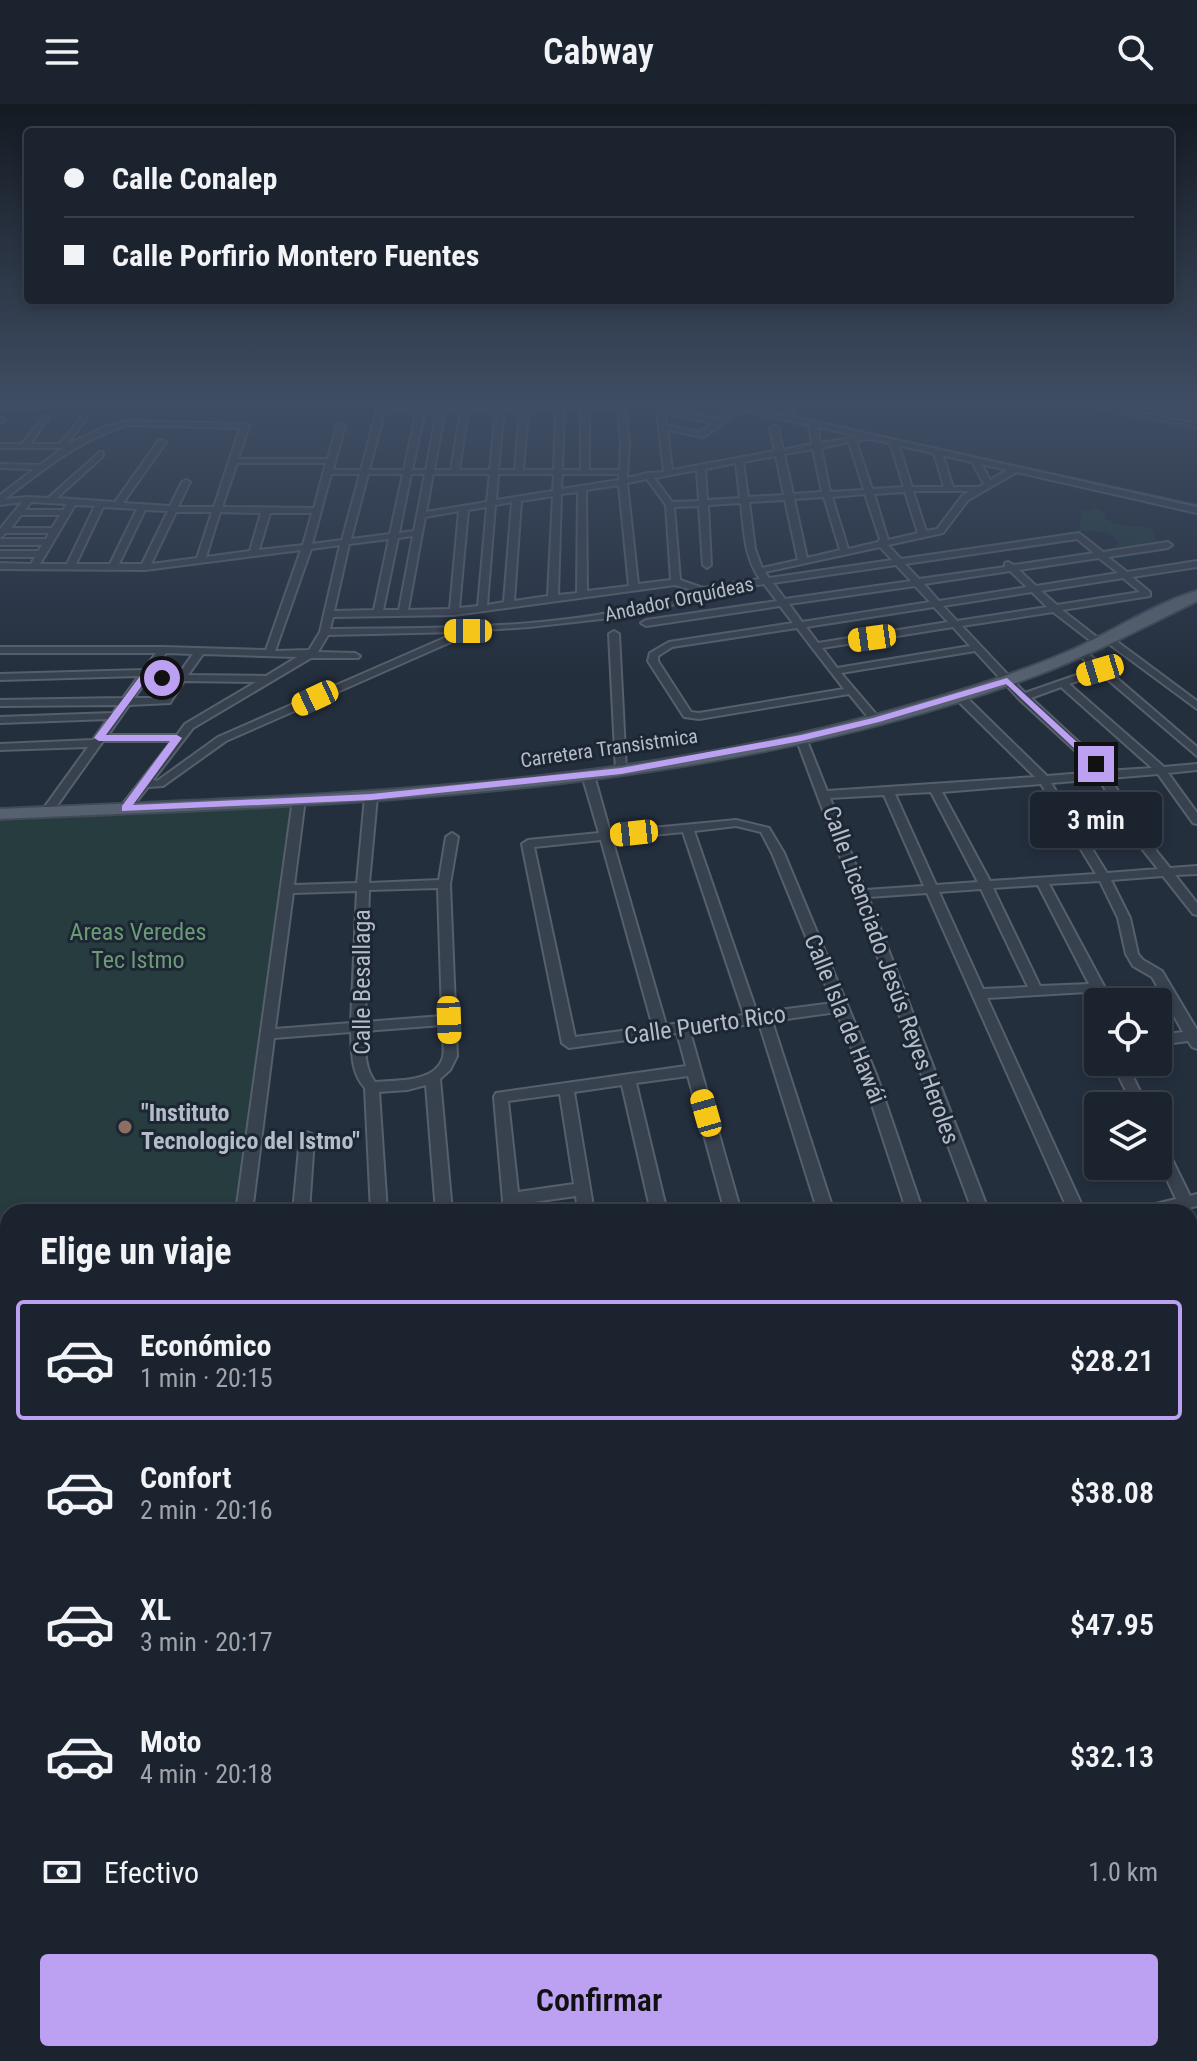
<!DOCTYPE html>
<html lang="es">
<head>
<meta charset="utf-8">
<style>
  body { margin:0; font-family:"Roboto Condensed",sans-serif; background:#282f3a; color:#f1f3f6; height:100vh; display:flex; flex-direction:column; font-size:30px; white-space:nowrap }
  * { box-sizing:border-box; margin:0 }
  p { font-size:26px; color:#a0a4aa }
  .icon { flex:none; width:44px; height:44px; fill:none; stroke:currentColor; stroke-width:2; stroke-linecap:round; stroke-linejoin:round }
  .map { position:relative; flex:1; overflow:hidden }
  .panel { position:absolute; left:0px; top:1100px; width:1198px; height:858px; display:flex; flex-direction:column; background:#1b232e; border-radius:24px 24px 0 0; box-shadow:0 4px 12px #0003,0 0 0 2px #39404a }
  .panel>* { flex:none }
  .hud { position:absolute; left:24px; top:24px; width:1150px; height:176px; border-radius:8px; box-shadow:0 4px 12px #0003,0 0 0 2px #39404a; display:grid; align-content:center; height:176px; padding:0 40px; background:#1b232e }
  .buttons { position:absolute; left:1084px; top:884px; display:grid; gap:16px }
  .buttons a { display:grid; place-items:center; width:88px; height:88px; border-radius:8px; background:#1b232e; box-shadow:0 4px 12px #0003,0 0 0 2px #39404a; font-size:40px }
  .end { position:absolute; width:36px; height:36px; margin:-18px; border:10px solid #bca0f2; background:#111; box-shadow:0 0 0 4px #111 }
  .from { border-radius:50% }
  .bubble { position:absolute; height:56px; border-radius:8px; background:#1b232e; box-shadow:0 4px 12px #0003,0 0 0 2px #39404a; font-size:26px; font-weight:600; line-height:56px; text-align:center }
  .car { position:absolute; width:24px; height:48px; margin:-24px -12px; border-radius:10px; box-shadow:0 0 6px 2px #0007; background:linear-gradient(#f5c518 24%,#345 0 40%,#f5c518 0 76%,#345 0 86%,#f5c518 0) }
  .hud b { display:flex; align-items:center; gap:28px; height:76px; font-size:30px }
  .hud b+b { border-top:2px solid #39404a }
  .hud i { width:20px; height:20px; background:#f1f3f6 }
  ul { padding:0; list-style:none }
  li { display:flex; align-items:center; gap:24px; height:120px; margin:0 16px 12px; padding:0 24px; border:4px solid transparent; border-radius:8px }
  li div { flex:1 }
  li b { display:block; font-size:30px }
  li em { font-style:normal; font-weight:600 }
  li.current { border-color:#bca0f2 }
  li>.icon { width:72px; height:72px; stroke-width:1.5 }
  h2 { padding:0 40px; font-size:36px; line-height:96px }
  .pay { display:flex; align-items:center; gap:20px; height:88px; padding:0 40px; font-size:30px }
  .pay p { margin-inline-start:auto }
  .button { display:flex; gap:16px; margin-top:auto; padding:16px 40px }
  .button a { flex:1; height:92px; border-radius:8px; background:#bca0f2; color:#111; font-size:32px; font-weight:600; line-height:92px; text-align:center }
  header { display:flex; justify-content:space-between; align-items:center; height:104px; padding:0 40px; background:#1b232e; font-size:36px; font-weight:600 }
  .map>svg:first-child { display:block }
</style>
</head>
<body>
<header><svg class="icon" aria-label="menu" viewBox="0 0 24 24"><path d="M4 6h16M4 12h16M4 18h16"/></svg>Cabway<svg class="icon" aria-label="search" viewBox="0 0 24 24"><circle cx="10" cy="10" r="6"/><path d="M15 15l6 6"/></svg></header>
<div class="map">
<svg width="1197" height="1957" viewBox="0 0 1197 1957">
  <rect width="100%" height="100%" fill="#242f3e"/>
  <g fill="#263c3f">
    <path d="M1094,403L1106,409L1104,413C1119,426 1136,419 1153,426L1155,434L1160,437C1147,442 1132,448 1116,442L1119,438L1108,428L1080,427L1081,406H1094Z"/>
    <path d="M299,695L240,1108H8V1250L0,1251V710Z"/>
  </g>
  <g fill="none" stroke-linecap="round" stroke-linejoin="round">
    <path stroke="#394c67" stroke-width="2" d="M735,299L1197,401"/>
    <path fill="#394c67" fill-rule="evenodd" d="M1062,299H1077L1197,322V326Z"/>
    <g stroke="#565f6c" stroke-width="4">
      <g id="minor">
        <path d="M42,299H128L0,305V301Z"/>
        <path d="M379,299H387L386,302L625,299L629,339L627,374L648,369L664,368L656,299H664V304L717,315L737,302L741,304L740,306L704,333L667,326L672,366L775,347L770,324L774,322L778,324L783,346L812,340L809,321L813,319L817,321L820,339L869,331V335L856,337L872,385L904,383L890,339L894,337L898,339L912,383H944L934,349L938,347L942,349L953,383H978L984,380L972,358L973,356H979L990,376L1011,364H1017V368L968,396L943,429L888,441L901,455L1079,429L1103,448L1168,438L1172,441L1168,444L1108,453L1127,468L1197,457V463L1132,473L1150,488V492L1062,506L1102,537V541H1096L1053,508L962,522L1025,589L1094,565L1076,548L1084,546L1197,643V652L1100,569L1069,580L1164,663L1197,660V666L1168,669L1197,709V720L1193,719L1158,670L1110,674L1150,739L1170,764L1197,762V770L1175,771L1197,799V811L1193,810L1163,772L1111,776L1130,814L1138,850L1143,856L1162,867L1197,926V945L1192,943L1188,937L1158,941V931L1183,928L1152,873L1133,862L1126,850L1118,814L1100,777L1049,780L1105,884L1103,887L987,894L1085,1108H1069L927,789L868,793L989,1108H973L796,634L801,631L806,634L827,687L1035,673L955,594L954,592L959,589L963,590L1047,672L1096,668L1092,662L1019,595L975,547L841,569L881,616L876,619L872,618L849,590L699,615L684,613L648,557L650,549L669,538L793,519L780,502L646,522L641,519L646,516L777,497L764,480L711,488L662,504L610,514L529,523L470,527L469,530L226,637L163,682L148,683L129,707H121L119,705L172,637H103L51,710H43L41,708L88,643L0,646V640L93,636L108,615L0,619V613L113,609L119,601L0,602V596L123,594L139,572L0,576V570L144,566L156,549H0V543H163L266,546L301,446L145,466L0,465V459L31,460L35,453H0V447H38L42,441H0V435H46L49,429H6L0,434V425L22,398L0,401V391L34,365L0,364V360L40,361L63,344H0V340H22L44,312L48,314L30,340H59L83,312L87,314L67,340L107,322L128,317L245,320L249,322L238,355H328L337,321L341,319L345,321L333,366H361ZM556,305L554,366H523L528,306ZM564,305H581V366H562ZM589,305H618L621,339L620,366H589ZM385,306H417L404,366H369ZM425,306H437L426,366H412ZM445,306H461L451,366H434ZM468,306H496L490,366H459ZM504,306H520L515,366H498ZM665,309L713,319L700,328L666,321ZM128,321L240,324L214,403H178L190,378L186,376L182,378L170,402L123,399L166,338L162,336H159L115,398L57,394L103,352V348H100L48,394L29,393L5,395C44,365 80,335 128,321ZM849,338L864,386L830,388L821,344ZM813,345L822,388L793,390L784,350ZM776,352L784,391L748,393L743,358ZM237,359H326L314,404L222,403ZM736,359L740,394L707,396L705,365ZM697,366L699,397L672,398L654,374ZM331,370H360L342,436L312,440ZM368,370H403L390,430L351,435ZM411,370H425L414,427L399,429ZM433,370H490L487,398L426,408ZM498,370H554L553,387L496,396ZM562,370H619V376L561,385ZM647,375L666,401L671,476L638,480L627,379ZM619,381L629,482L587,487L586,386ZM913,387H970L962,392L937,425L926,427ZM578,388L577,489L558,491L561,390ZM905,388L918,429L888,436L874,390ZM865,390L880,435L878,438L848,445L832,393ZM553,392L548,492L514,497L521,397ZM824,393L840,446L807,454L794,395ZM785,396L798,456L762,464L755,445L749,398ZM31,398L67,400L63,406H25ZM512,398L504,498L487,501L495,401ZM741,399C744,425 744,453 760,475L703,484L680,476L674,403L699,402L703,461L707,464L711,461L708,401ZM75,401L95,402L67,460H40ZM103,403L137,405L110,460H76ZM487,403L478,502L459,504L468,406ZM145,406L168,407L142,460H119ZM459,407L450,505L408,506L425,413ZM176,408H212L197,454L151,460ZM220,408L261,409L250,447L206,453ZM270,409H312L303,441L259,446ZM21,411H60L52,424H11ZM413,432L399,506H383L398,434ZM389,435L374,506L334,507L349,440ZM1077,435L1094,449L1014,461L1008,458L1005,459V463L919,475L905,460ZM340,441L320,528L309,546L275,547L311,445ZM880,443L892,456L769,474L765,468ZM1099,454L1118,469L1036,482L1019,466ZM896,461L911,477L785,495L773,479ZM1010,467L1027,483L939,497L924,480ZM1123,474L1140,488L1057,501L1041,487ZM675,481L694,487C587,526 444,524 330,525L333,513L454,511ZM915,482L930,498L802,518L789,500ZM1032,488L1047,503L957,517L943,502ZM934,503L948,518L818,539L806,523ZM953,523L970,542L837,564L822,544ZM797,524L844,585L699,609L691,608L658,557V552L672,543ZM458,528L218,633L157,677L153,676L193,624L311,554H358L360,552L355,549L318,548L328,531ZM166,549L193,550L178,571H150ZM203,550L297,553L266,572L188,571ZM146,577H174L163,594H134ZM184,577L256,578L185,620L177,631H108L129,601L170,599ZM1061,583L1152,664L1106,667L1100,658L1031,594ZM1099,675L1139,741L1158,765L1107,769L1051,679ZM1041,680L1096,770L990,777L942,688ZM931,688L978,778L936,781L895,690ZM884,691L924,782L865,786L830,694ZM1038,781L1089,880L1040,882L993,784ZM981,785L1028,883L983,885L939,788Z"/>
        <path d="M784,299H792L794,308H788Z"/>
        <path d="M1098,299H1116L1184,312L1168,299H1177L1196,312L1197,318Z"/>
        <path d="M0,313L5,315L0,319Z"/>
        <path d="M614,527L619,530L626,667L621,670L616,667L609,530Z"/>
        <path d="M1105,533H1111L1197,597V605L1105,537Z"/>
        <path d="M588,668L594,671L610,728L736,716L769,724L784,749L876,970L923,1108H907L862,970L837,908L772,917L834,1108H818L759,919L690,928L741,1108H725L688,972L636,979L667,1108H651L622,981L574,988L594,1108H578L576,1092L519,1100L520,1108H504L494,993L496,989L686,962L677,929L569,944L562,939L522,740L528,736L599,729L582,671ZM736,722L761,728L772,749L833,899L757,909L694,727ZM683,728L744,911L666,921L612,735ZM601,736L653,923L575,933L534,743ZM560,990L574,1080L518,1088L508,997Z"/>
        <path d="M371,690L377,693L369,779L439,776L446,733L452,729L458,733L450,780L457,952L450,966L440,975L452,1108H436L426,981L407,986L379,988L387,1108H371L365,984C351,969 352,948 351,928L274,934L252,1108H236L293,695L299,692L305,695L294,781L357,779L365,693ZM438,784L442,912L365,918L369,786ZM357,787L351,919L275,925L293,789ZM442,921C442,931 445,944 443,953C436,979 396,976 375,978C364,964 365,944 365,927Z"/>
        <path d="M1112,958H1126L1147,1002H1133Z"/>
        <path d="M307,1028L312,1030L314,1034L309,1108H293L300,1034L302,1030Z"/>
        <path d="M1158,1035L1163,1037L1190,1092L1197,1090V1102L1171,1108H1136L1139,1104L1176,1095L1158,1056Z"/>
        <path d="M1190,1144L1197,1146V1158L1190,1156Z"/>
        <path d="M1190,1201L1197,1202V1216L1190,1215Z"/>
        <path d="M1190,1246L1197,1248V1262L1190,1260Z"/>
        <path d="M1190,1292L1197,1297V1337L1190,1333Z"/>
        <path d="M8,1293V1309L0,1310V1294Z"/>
        <path d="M8,1391V1409L0,1410V1392Z"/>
        <path d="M8,1488V1506L0,1507V1489Z"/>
        <path d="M1197,1491V1523L1190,1519V1495Z"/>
        <path d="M1190,1627L1197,1629V1649L1190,1647Z"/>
        <path d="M1190,1698L1197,1700V1722L1190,1720Z"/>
        <rect x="0" y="1707" width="8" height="22"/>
        <path d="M1190,1772L1197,1774V1796L1190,1794Z"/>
        <rect x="0" y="1807" width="8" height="22"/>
        <path d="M1190,1854L1197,1856V1878L1190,1876Z"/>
        <path d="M20,1950H44L42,1957H18Z"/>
        <path d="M171,1950H195L194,1957H170Z"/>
        <rect x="311" y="1950" width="24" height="7"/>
        <rect x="470" y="1950" width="24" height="7"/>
        <rect x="560" y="1950" width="24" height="7"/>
        <rect x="709" y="1950" width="24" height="7"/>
        <rect x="844" y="1950" width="24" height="7"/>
      </g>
    </g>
    <g stroke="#565f6c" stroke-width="4">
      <path id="tertiary" d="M712,299H729L1197,403V409Z"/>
    </g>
    <g stroke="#414a57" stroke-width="4">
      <path id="primary" d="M1197,487V497C1144,523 1091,551 1035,572C711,693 342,700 0,715V705C288,692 603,687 882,609C947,591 1012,572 1074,545C1111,528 1160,497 1197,487Z"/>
    </g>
    <use href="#minor" fill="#38414e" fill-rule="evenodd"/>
    <use href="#tertiary" fill="#38414e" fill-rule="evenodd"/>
    <use href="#primary" fill="#56606e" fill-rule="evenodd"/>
  </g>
  <linearGradient id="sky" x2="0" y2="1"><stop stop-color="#141a22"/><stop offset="0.52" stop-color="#3f4d63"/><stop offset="1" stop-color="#3f4d63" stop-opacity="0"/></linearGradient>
  <rect width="1197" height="573" fill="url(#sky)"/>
  <path fill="#bca0f2" d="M162,571L165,576H146L106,631H177L182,634L133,701L371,690L621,664L801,631L873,614L1007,574L1101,660L1093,662L1006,580L879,618L801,637L621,670L371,696L122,707V702L170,637H99L94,634L140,572Z"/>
  <circle fill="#8d6e63" stroke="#1d2633" stroke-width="3" cx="125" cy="1023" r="8"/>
  <g text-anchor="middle" stroke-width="6" stroke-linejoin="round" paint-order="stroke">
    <g font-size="20" fill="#b4bcc9" stroke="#1d2633">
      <text transform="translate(679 495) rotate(-12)" y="7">Andador Orquídeas</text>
      <text transform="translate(609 644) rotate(-8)" y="7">Carretera Transistmica</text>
    </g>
    <g font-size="24" fill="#6b9a76" stroke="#1d2633">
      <text x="138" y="836">Areas Veredes<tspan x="138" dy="28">Tec Istmo</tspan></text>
    </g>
    <g font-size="24" fill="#b4bcc9" stroke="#1d2633">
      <text transform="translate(891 871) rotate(70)" y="8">Calle Licenciado Jesús Reyes Heroles</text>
      <text transform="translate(362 878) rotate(-90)" y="8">Calle Besallaga</text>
      <text transform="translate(845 915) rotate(68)" y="8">Calle Isla de Hawái</text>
      <text transform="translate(705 921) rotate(-8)" y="8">Calle Puerto Rico</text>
    </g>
    <g font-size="24" font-weight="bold" fill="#b4bcc9" stroke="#1d2633" text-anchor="start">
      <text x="141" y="1017">"Instituto<tspan x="141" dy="28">Tecnologico del Istmo"</tspan></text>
    </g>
  </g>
</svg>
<div class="buttons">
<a><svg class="icon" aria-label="locate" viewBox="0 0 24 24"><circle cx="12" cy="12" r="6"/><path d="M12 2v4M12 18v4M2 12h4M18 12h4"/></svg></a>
<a><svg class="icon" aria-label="layers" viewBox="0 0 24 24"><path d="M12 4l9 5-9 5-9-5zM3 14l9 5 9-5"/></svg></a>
</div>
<i class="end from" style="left:162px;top:574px"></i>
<i class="end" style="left:1096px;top:660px"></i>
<div class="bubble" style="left:1030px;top:688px;width:132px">3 min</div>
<i class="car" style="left:468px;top:527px;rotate:270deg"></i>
<i class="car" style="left:872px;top:534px;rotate:262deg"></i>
<i class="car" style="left:1100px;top:566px;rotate:253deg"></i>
<i class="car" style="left:315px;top:594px;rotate:245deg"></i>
<i class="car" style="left:634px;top:729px;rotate:264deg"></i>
<i class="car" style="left:449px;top:916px;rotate:178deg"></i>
<i class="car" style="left:706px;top:1009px;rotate:344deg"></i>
<div class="hud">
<b><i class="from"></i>Calle Conalep</b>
<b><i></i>Calle Porfirio Montero Fuentes</b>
</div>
<section class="panel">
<h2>Elige un viaje</h2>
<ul>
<li class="current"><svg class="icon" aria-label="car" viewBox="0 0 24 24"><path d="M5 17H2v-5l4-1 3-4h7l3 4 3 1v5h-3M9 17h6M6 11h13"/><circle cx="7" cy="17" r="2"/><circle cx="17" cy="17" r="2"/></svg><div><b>Económico</b><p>1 min · 20:15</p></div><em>$28.21</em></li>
<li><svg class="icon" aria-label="car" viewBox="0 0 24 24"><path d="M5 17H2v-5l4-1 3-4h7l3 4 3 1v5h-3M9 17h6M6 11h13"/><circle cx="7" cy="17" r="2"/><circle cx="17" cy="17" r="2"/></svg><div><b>Confort</b><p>2 min · 20:16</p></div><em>$38.08</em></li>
<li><svg class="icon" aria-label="car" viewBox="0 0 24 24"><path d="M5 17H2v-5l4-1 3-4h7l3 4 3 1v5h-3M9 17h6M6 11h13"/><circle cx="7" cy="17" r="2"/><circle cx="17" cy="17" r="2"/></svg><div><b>XL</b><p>3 min · 20:17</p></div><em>$47.95</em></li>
<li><svg class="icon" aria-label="car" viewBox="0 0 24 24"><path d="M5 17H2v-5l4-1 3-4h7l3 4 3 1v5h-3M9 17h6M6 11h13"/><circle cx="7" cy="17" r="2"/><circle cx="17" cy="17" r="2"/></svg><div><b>Moto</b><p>4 min · 20:18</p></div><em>$32.13</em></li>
</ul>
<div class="pay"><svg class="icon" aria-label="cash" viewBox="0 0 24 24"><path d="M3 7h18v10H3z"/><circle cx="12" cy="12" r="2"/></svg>Efectivo<p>1.0 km</p></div>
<div class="button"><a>Confirmar</a></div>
</section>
</div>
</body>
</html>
